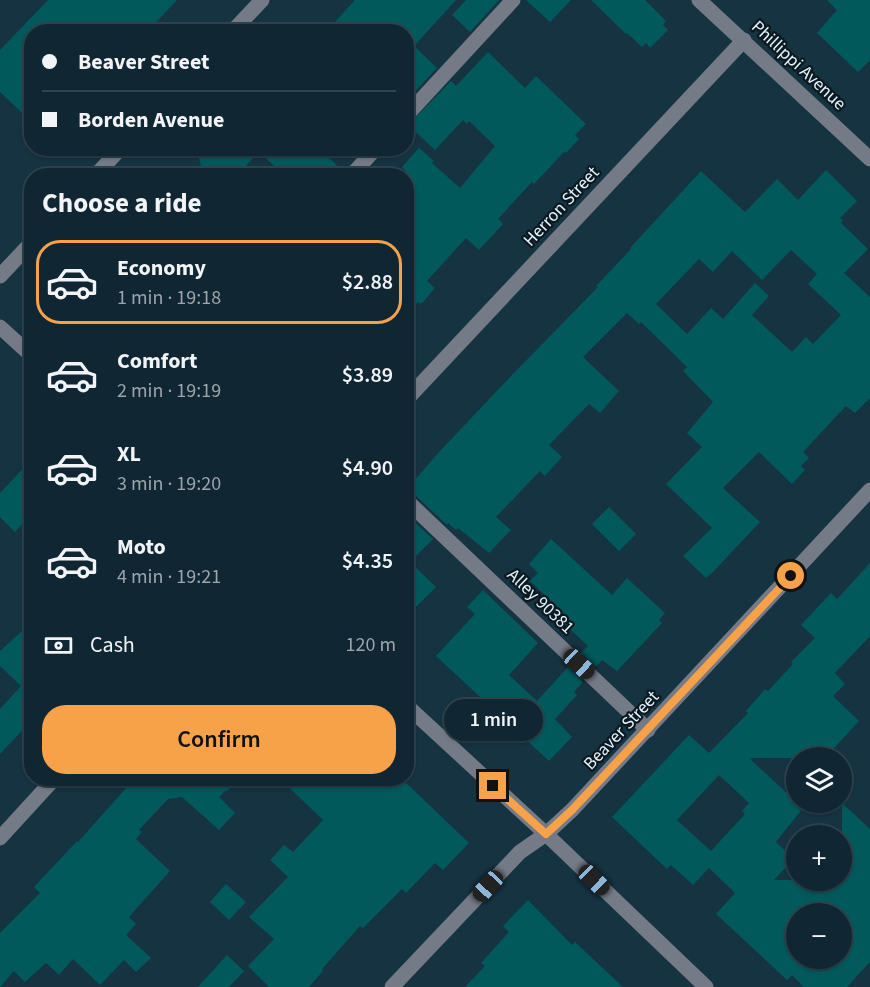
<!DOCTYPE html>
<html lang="en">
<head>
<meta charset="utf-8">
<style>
  body { margin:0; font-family:"Source Sans 3",sans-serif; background:#192e3a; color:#f1f3f6; height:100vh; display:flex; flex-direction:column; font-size:22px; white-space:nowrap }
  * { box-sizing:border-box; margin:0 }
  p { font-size:20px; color:#9ca5ac }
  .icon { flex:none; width:33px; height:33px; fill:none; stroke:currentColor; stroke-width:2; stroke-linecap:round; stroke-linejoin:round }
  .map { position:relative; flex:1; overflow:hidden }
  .drawer { position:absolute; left:24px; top:168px; width:390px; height:618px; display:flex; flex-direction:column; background:#102632; border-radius:24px; box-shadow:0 2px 4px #0004,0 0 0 2px #30434d }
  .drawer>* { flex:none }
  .banner { position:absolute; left:24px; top:24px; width:390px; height:132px; border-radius:24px; box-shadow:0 2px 4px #0004,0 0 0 2px #30434d; display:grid; align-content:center; height:132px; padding:0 18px; background:#102632 }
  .fabs { position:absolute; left:786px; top:747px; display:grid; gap:12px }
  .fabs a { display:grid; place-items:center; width:66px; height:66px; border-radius:50%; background:#102632; box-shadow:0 2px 4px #0004,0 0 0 2px #30434d; font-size:30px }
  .end { position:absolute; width:27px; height:27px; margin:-14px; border:8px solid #f7a149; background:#111; box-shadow:0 0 0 3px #111 }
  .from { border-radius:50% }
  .bubble { position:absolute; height:42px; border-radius:21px; background:#102632; box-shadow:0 2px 4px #0004,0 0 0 2px #30434d; font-size:20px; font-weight:600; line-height:42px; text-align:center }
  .car { position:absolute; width:18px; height:36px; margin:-18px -9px; border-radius:8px; box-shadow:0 0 4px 2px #0007; background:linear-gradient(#222 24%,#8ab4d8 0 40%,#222 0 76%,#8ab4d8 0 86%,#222 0) }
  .banner b { display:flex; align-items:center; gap:21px; height:57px; font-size:22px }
  .banner b+b { border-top:2px solid #30434d }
  .banner i { width:15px; height:15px; background:#f1f3f6 }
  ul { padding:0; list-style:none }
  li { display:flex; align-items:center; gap:18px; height:84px; margin:0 12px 9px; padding:0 6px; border:3px solid transparent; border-radius:24px }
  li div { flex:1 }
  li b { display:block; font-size:22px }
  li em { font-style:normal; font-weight:600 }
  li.current { border-color:#f7a149 }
  li>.icon { width:54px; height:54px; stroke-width:1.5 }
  h2 { padding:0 18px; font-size:27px; line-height:72px }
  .pay { display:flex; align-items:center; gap:15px; height:66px; padding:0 18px; font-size:22px }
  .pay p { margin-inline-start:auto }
  .action { display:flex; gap:12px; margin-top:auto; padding:12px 18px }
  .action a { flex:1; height:69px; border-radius:24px; background:#f7a149; color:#111; font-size:24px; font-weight:600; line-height:69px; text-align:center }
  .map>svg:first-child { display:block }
</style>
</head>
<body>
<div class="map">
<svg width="870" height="987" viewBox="0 0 870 987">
  <rect width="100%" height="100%" fill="#163342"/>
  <g fill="#01595c" fill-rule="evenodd">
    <path d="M48,0H177L147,32H32V122L0,92V50Z"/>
    <path d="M355,0H456L414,46L437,68L406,101V32H326Z"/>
    <path d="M466,0H499L470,32L452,15Z"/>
    <path d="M526,0H571L550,22Z"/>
    <path d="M591,0H645L666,21L663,25L668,30L650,48L646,43L642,47L627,33L626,34Z"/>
    <path d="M827,0H870V60L858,72L817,33L837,10Z"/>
    <path d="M488,52L525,88L536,76L586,124L575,135L579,139L566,153L564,152L534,184L532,182L498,219L503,224L479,250L466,238L427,281L435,288L423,302L420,304L418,302L406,315V171L402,167L419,148L434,161L432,163L460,188L495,146L469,121L467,124L463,120L435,150L408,125L451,81L456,86Z"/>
    <path d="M210,148H338L329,158L337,165L328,176H285L259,152L236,176H211L201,166L199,158Z"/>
    <path d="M826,170L857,201L840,218L843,221L841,223L868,249L844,273L870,297V398L855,413L846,406L803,452L809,458L801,466L805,470L792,484L759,452L723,488L760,522L713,572L706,578L683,556L712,528L666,484L702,447L687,433L713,402L683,371L687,367L641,322L639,324L627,313L583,357L619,391L600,413L589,404L549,445L562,457L545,476L540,471L496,517L511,530L489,553L458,528L456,530L448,523L447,525L413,493L406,490L440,451L510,377L598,287L596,286L631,249L630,248L701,171L745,212L777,179L798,200ZM791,250L817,274L808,284L841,315L813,344L806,337L792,352L752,315L769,296L755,283L723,319L711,308L687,334L656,304L699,259L713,272L732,251L762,280Z"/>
    <path d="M32,459V514L15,532L0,517V493Z"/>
    <path d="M609,507L636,534L619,551L592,524Z"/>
    <path d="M406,514L433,539L410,562L436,587L406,617Z"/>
    <path d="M551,539L612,595L627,578L665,613L659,620L662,623L617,671L602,660L596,667L581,653L588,646L556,616L561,610L530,581L538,573L529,564Z"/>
    <path d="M870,563V636L835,673L845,684L833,696L859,721L825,758H749L803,808L776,842L794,859L774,880H842V803L870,829V962L847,987H804L792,975L787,980L716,914L735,893L709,868L693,885L671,865L667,869L612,817L689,735L709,753L748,713L746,711L765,689L768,691L793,664L791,662L815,638L801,625L831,593L837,599ZM719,775L749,803L742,811L745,814L711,851L677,820ZM796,914H842V958H796Z"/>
    <path d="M483,590L538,643L509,675L537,701L568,667L583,682L574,692L577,695L555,719L572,737L549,761L436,656L475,614L467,607Z"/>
    <path d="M32,622V720L0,754V709L21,686L0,666V651Z"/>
    <path d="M135,778H236L229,786V790L225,791L219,797L235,813L219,830L182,797L168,799L139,830L142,832L136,839L170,871L129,917L136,924L126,935L151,958L136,972L124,960L100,985L73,959L59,975L46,963L25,982L14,971L0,987V933L40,893L34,887L77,841L78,842Z"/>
    <path d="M279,778H401L469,843L443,870L435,863L406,893L402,889L363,928L360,926L322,969L323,971L309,987H269L248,966L274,939L249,917L288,877L270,860L284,845L293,852L323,820Z"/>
    <path d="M226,884L246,902L229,920L210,902Z"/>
    <path d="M528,900L572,945L575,942L623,987H465L485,966L481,963L509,932L503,926Z"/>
    <path d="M227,955L244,971L229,987H198Z"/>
  </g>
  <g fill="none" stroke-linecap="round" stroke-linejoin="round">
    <g stroke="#747a86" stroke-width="15">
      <path d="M699,0L870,159"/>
      <path d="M232,32L262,0"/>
      <path d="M406,116L513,0"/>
      <path d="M95,176L121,148"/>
      <path d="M351,176L376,148"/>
      <path d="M0,276L32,242"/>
      <path d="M0,327L32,356"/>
      <path d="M406,400L744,40"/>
      <path d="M406,500L648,730"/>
      <path d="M406,705L546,834L706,987"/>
      <path d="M0,838L55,778"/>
      <path d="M392,987L520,852L546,834L572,810L870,490"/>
    </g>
  </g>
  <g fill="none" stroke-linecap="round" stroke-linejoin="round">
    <path stroke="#f7a149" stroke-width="8" d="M493,786L546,834L572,810L791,576"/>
  </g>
  <g text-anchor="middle" stroke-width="4.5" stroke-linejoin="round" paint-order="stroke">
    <g font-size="18" fill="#e2f3fd" stroke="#0d1920">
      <text transform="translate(799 65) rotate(43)" y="6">Phillippi Avenue</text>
      <text transform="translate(561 206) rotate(-47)" y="6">Herron Street</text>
      <text transform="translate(541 601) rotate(44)" y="6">Alley 90381</text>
      <text transform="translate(621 730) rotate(-47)" y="6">Beaver Street</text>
    </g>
  </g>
</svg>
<div class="fabs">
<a><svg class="icon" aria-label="layers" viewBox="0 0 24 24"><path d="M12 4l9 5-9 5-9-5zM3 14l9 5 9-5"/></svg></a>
<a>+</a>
<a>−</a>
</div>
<i class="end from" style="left:791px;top:576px"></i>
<i class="end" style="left:493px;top:786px"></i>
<div class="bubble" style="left:444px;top:699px;width:99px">1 min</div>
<i class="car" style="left:579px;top:664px;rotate:133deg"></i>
<i class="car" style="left:594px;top:880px;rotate:134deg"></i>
<i class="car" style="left:488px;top:886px;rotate:223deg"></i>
<div class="banner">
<b><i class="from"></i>Beaver Street</b>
<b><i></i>Borden Avenue</b>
</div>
<section class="drawer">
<h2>Choose a ride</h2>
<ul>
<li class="current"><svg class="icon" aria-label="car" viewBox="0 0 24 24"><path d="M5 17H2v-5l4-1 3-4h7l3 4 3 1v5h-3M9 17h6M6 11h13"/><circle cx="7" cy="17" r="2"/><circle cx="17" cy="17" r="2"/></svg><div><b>Economy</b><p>1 min · 19:18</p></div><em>$2.88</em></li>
<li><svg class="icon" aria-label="car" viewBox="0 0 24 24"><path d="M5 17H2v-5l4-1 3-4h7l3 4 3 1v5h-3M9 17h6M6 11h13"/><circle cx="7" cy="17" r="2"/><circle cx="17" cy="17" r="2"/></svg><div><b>Comfort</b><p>2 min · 19:19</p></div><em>$3.89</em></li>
<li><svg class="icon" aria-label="car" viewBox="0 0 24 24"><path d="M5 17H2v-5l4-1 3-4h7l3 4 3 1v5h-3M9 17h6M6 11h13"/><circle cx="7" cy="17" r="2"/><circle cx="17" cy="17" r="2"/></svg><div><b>XL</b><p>3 min · 19:20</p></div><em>$4.90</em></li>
<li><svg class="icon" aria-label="car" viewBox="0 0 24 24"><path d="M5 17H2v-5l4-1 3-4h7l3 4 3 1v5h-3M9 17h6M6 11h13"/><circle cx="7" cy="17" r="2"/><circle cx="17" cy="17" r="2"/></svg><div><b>Moto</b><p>4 min · 19:21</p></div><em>$4.35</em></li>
</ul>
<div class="pay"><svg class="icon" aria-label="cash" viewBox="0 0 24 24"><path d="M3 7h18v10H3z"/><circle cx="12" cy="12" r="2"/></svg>Cash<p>120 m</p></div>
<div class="action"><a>Confirm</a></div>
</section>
</div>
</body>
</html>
